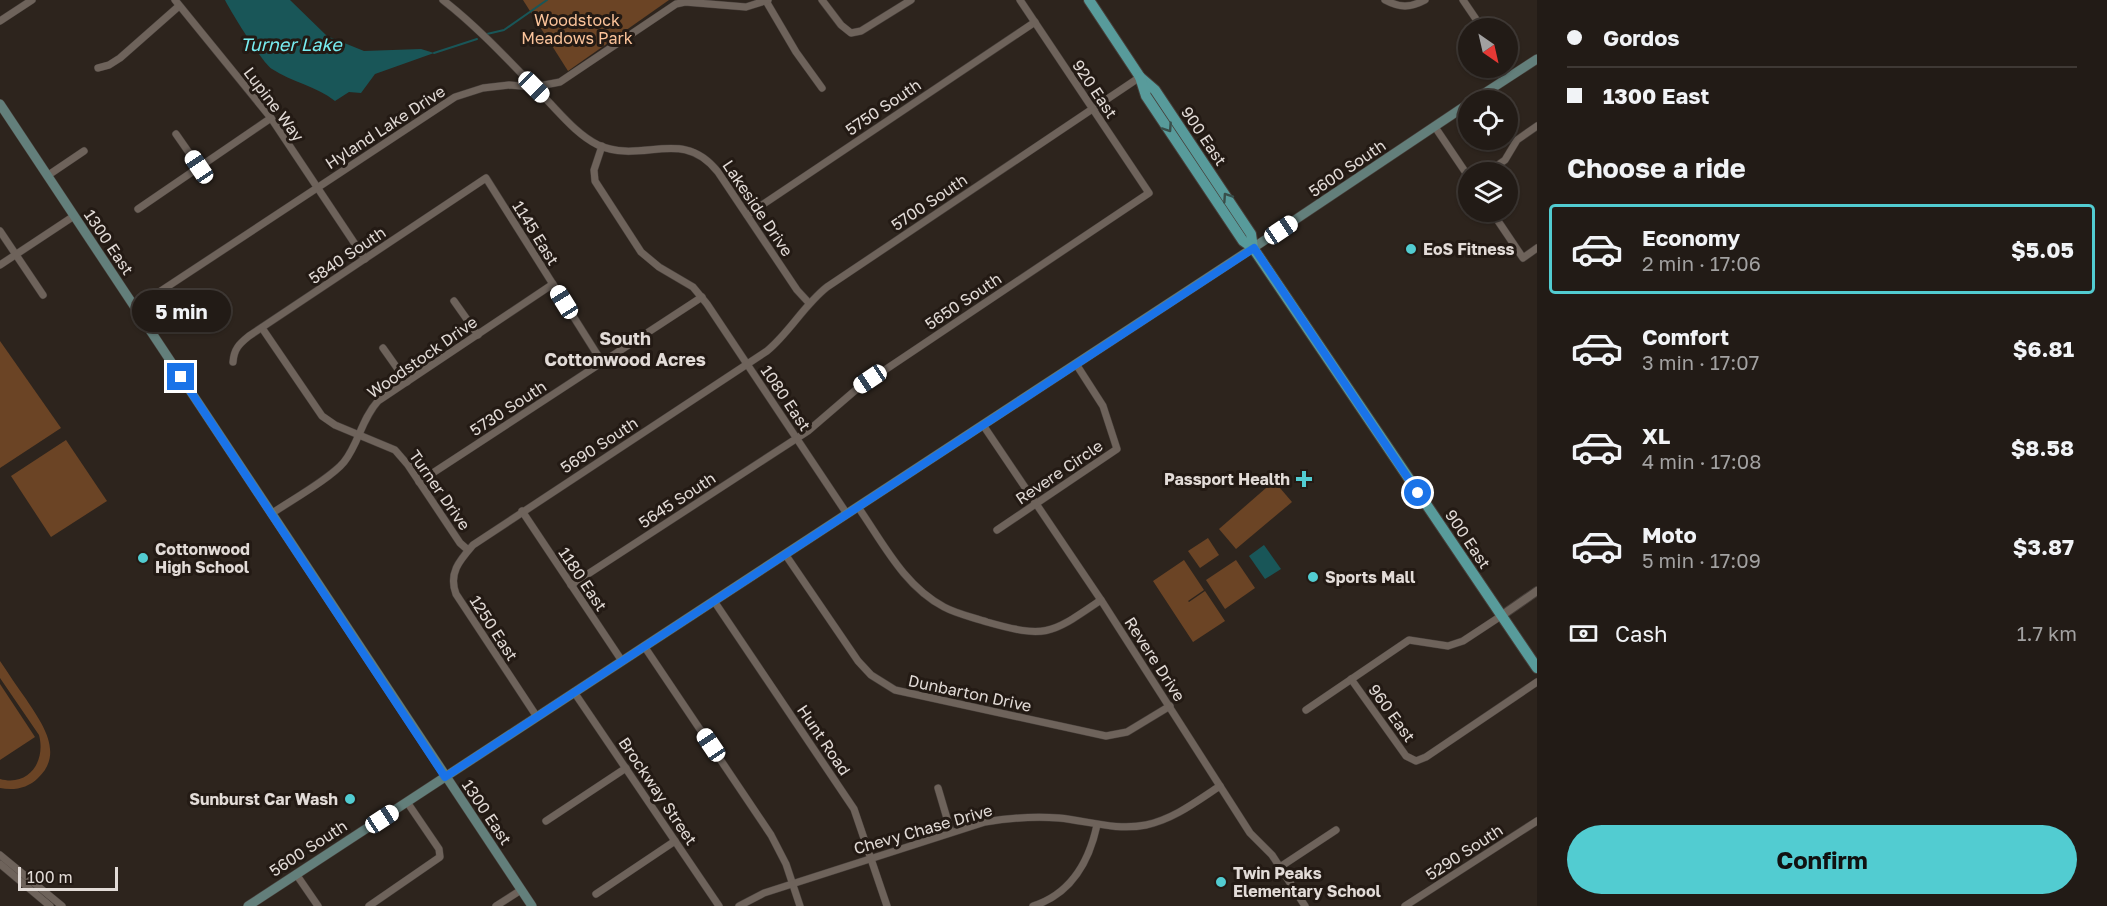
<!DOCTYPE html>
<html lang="en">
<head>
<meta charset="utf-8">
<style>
  body { margin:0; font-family:"Golos Text",sans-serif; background:#2e2823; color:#f1f3f6; height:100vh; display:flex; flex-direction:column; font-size:22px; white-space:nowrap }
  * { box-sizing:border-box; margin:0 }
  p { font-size:20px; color:#a2a1a1 }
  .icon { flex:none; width:33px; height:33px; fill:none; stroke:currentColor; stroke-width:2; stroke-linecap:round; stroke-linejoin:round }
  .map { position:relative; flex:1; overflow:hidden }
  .details { display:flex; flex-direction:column; background:#221b16; width:570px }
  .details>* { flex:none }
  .banner { display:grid; align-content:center; height:132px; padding:0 30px; background:#221b16 }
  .needle { width:39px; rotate:146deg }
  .fabs { position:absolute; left:1458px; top:18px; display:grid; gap:12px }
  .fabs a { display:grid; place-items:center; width:60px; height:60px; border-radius:50%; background:#221b16; box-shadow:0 2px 4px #0004,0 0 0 2px #3f3935; font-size:30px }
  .scale { position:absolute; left:18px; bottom:15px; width:100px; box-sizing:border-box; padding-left:6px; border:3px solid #e2dbd7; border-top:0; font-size:16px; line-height:21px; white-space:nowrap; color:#e2dbd7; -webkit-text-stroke:4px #231a14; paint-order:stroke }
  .end { position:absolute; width:27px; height:27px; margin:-14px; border:8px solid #1a73e8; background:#fff; box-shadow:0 0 0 3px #fff }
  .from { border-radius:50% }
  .bubble { position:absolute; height:42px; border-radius:21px; background:#221b16; box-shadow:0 2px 4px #0004,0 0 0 2px #3f3935; font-size:20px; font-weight:700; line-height:42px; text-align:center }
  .car { position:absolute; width:18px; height:36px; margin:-18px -9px; border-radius:8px; box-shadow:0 0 4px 2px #0007; background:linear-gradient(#fff 24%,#345 0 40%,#fff 0 76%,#345 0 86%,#fff 0) }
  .banner b { display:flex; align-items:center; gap:21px; height:57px; font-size:22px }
  .banner b+b { border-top:2px solid #3f3935 }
  .banner i { width:15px; height:15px; background:#f1f3f6 }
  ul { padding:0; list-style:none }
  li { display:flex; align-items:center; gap:18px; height:90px; margin:0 12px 9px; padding:0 18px; border:3px solid transparent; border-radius:6px }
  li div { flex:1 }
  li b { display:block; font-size:22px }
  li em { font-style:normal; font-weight:700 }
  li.on { border-color:#52ccd1 }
  li>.icon { width:54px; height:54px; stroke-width:1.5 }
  h2 { padding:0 30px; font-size:27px; line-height:72px }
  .pay { display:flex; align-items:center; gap:15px; height:66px; padding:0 30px; font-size:22px }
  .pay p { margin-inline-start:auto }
  .action { display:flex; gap:12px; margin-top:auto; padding:12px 30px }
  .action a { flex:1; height:69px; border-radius:36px; background:#52ccd1; color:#111; font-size:24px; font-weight:700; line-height:69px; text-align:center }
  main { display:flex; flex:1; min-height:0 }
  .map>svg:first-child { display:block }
</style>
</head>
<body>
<main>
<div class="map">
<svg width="1537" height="906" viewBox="0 0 1537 906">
  <rect width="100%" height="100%" fill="#2d241d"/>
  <g fill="#6b4425">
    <path d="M523,0H669L568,71Z"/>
    <path d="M0,341L61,428L0,468Z"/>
    <path d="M66,440L107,501L51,537L11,476Z"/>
    <path d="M1274,481L1292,502L1236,549L1219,529Z"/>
    <path d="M1208,538L1219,555L1200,568L1188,551Z"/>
    <path d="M1184,560L1204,590L1188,601L1189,602L1205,591L1225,621L1193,642L1153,581Z"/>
    <path d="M1236,560L1255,588L1225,609L1206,580Z"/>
    <path d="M0,661C9,674 17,687 26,699C41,722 65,753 38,778C28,788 14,791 0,788V779C29,787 46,761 39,735L0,678Z"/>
    <path d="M0,684L35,737L0,760Z"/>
  </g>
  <g fill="#195658">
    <path d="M225,0H290L327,36L364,51L421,49L434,53L375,74L361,93L349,92L335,101C316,86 292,82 272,69C263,64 231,12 225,0Z"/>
    <path d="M1264,545L1281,569L1265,579L1249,556Z"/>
  </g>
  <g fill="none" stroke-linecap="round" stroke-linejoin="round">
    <g stroke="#195658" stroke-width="2">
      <path d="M487,34L504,30L547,0"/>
      <path d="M434,53L477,39"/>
    </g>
    <g stroke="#463e39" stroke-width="8">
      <g id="minor">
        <path d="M175,0L271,118L365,259"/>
        <path d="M443,0C479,28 511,63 543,96C560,113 576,134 598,145C643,165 682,126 718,172L797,290L809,303"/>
        <path d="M822,0L841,25L851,33L861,31L911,0"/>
        <path d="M1385,0C1400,8 1410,8 1425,0"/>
        <path d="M1463,0L1482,28"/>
        <path d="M766,1L796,52L822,88"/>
        <path d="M0,21L32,0"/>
        <path d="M98,68L109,65L120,58L179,6"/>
        <path d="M1435,127L1468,176"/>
        <path d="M176,134L199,167"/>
        <path d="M602,146L594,170L595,181L641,252L659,267L693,287L707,304L847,514"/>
        <path d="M1488,172L1505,160L1517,140L1537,126"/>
        <path d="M47,176L84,151"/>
        <path d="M138,209L271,118"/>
        <path d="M1492,212L1523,258L1537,248"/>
        <path d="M747,215L1035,22"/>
        <path d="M0,231L43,295"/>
        <path d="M0,265L74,216"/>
        <path d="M454,301L478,335"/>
        <path d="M135,308L455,97L483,88L509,85L534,87L560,82L676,4L685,2L746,7L768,0"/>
        <path d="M262,328L322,416L335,425L395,450L408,465L460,543L468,550"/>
        <path d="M383,348L407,382"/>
        <path d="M233,362C234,349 239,344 249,336L486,178L602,362"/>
        <path d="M983,425L1101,600L1250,833L1272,855L1305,906"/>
        <path d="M419,482L702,297"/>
        <path d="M858,507C883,543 904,586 944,607C957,614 972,617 987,622C1047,639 1051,634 1101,600"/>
        <path d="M522,511L622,661"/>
        <path d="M271,514C290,501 331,478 344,462C359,443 361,420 378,401L553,284"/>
        <path d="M997,530L1117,449L1103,406L1076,364"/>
        <path d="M785,554L858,661L871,675L895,690L1106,736L1127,732L1170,706"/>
        <path d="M571,585L808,431L858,388L1149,193L1020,0"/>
        <path d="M714,601L854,809L887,906"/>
        <path d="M644,646L771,835L786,864L800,906"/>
        <path d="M1351,679L1406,756L1416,761L1426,757L1537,682"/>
        <path d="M574,692L719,906"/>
        <path d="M1306,710L1409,640L1448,646L1463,641L1501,616"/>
        <path d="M537,717L456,594C448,573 460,560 473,545L767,351C790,332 804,305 827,287L1140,77"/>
        <path d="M938,788L951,832"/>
        <path d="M546,821L626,768"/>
        <path d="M0,855L62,906"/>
        <path d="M0,864L50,906"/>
        <path d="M1280,867L1336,830"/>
        <path d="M296,874L318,906"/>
        <path d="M596,894L675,841"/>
        <path d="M369,906L440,857L439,849L407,802"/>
        <path d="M496,906L521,890"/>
        <path d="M739,906L764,893L985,822C1009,818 1034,816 1059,818C1089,821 1116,831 1146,825C1174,819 1197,801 1220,786"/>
        <path d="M1033,906C1071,894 1089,862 1097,825"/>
        <path d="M1405,906L1537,821"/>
      </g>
    </g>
    <g stroke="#463e39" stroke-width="10">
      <path id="tertiary" d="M1501,616L1537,591"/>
    </g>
    <g stroke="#463e39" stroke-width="10">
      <g id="secondary">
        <path d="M1474,100L1537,59"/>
        <path d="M0,104L532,906"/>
        <path d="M248,906L1253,248L1468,104"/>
      </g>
    </g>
    <g stroke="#463e39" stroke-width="12">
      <g id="primary">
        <path d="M1089,0L1140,77L1155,90L1251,234L1253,248"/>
        <path d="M1140,77L1146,96L1243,241L1253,248L1537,668"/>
      </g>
    </g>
    <use href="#minor" stroke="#6e635b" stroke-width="7"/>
    <use href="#tertiary" stroke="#6e635b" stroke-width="8"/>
    <use href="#secondary" stroke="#637f7b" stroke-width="9"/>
    <use href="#primary" stroke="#589b9b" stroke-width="10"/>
  </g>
  <defs><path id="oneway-chevron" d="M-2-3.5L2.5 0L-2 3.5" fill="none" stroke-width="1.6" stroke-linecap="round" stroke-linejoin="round" transform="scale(1.5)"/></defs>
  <g stroke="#384e4a">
    <use href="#oneway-chevron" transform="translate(1168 128) rotate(56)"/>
    <use href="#oneway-chevron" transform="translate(1227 197) rotate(-124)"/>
  </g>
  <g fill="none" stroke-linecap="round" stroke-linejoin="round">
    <path stroke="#1a73e8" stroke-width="8" d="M181,377L445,777L1254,248L1418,493"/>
  </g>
  <g fill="#52ccd1" stroke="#231a14" stroke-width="2">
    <circle cx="1411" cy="249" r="6"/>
    <path d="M1301 470h6v6h6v6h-6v6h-6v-6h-6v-6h6z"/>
    <circle cx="143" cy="558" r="6"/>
    <circle cx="1313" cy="577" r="6"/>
    <circle cx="350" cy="799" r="6"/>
    <circle cx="1221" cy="882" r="6"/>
  </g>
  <g text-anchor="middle" stroke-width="6" stroke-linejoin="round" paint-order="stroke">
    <g font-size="16" fill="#fbc39a" stroke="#231a14">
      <text x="577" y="26">Woodstock<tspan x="577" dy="18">Meadows Park</tspan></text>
    </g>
    <g font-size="16" fill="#e2dbd7" stroke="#231a14">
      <text transform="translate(1095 89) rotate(56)" y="6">920 East</text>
      <text transform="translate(274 104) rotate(53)" y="6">Lupine Way</text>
      <text transform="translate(883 107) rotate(-34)" y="6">5750 South</text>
      <text transform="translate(385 127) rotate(-33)" y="6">Hyland Lake Drive</text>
      <text transform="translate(1204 136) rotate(56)" y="6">900 East</text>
      <text transform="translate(1347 168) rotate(-34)" y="6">5600 South</text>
      <text transform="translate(929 202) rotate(-34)" y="6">5700 South</text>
      <text transform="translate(758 208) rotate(56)" y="6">Lakeside Drive</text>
      <text transform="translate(536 233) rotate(58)" y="6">1145 East</text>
      <text transform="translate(109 242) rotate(56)" y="6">1300 East</text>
      <text transform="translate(347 255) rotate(-34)" y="6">5840 South</text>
      <text transform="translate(963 301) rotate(-34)" y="6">5650 South</text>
      <text transform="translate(422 357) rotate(-35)" y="6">Woodstock Drive</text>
      <text transform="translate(786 398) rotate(56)" y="6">1080 East</text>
      <text transform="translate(508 408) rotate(-33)" y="6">5730 South</text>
      <text transform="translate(599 445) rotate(-33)" y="6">5690 South</text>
      <text transform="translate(1059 472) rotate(-34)" y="6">Revere Circle</text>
      <text transform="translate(440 490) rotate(55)" y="6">Turner Drive</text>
      <text transform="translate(677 500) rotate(-33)" y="6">5645 South</text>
      <text transform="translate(1468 539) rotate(56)" y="6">900 East</text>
      <text transform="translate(583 579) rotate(56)" y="6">1180 East</text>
      <text transform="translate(494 628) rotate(57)" y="6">1250 East</text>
      <text transform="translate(1155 659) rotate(57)" y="6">Revere Drive</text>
      <text transform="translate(970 693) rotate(12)" y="6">Dunbarton Drive</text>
      <text transform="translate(1392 713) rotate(54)" y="6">960 East</text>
      <text transform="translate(824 740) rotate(56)" y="6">Hunt Road</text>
      <text transform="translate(658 791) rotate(56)" y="6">Brockway Street</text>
      <text transform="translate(487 812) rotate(56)" y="6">1300 East</text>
      <text transform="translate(923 829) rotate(-16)" y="6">Chevy Chase Drive</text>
      <text transform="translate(308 848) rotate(-33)" y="6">5600 South</text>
      <text transform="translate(1464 852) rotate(-33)" y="6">5290 South</text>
    </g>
    <g font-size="16" font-weight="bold" fill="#e2dbd7" stroke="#231a14" text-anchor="start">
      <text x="1423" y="255">EoS Fitness</text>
      <text x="1290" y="485" text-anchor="end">Passport Health</text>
      <text x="155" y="555">Cottonwood<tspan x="155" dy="18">High School</tspan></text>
      <text x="1325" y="583">Sports Mall</text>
      <text x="338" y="805" text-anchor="end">Sunburst Car Wash</text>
      <text x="1233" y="879">Twin Peaks<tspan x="1233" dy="18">Elementary School</tspan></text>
    </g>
    <g font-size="18" font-style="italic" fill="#78edf1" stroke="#231a14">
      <text x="291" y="51">Turner Lake</text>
    </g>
    <g font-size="18" font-weight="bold" fill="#e2dbd7" stroke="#231a14">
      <text x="625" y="345">South<tspan x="625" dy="21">Cottonwood Acres</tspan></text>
    </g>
  </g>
</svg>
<div class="fabs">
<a><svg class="needle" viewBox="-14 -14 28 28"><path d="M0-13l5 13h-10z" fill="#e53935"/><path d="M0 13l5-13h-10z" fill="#a2a1a1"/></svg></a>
<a><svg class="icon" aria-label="locate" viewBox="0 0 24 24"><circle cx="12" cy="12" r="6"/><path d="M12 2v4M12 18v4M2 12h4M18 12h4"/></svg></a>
<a><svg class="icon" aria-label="layers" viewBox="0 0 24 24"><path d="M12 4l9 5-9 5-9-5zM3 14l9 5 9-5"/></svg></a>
</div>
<div class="scale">100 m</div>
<i class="end from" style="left:1418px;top:493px"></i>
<i class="end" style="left:181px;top:377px"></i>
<div class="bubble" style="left:132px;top:290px;width:99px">5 min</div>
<i class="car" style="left:534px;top:87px;rotate:135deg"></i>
<i class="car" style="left:199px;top:167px;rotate:326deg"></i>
<i class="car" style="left:1281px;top:230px;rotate:56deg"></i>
<i class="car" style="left:564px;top:302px;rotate:328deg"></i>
<i class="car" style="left:870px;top:379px;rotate:236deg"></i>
<i class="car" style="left:711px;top:745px;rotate:326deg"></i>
<i class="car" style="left:382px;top:819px;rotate:57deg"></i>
</div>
<section class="details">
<div class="banner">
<b><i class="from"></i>Gordos</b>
<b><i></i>1300 East</b>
</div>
<h2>Choose a ride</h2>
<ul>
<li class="on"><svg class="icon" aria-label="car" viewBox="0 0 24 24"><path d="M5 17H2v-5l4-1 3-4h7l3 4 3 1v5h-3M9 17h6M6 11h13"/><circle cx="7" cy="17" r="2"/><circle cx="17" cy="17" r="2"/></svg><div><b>Economy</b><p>2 min · 17:06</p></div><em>$5.05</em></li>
<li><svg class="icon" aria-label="car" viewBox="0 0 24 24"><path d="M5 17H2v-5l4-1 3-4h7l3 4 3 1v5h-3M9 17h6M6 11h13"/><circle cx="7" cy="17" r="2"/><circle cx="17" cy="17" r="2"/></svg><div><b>Comfort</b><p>3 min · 17:07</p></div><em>$6.81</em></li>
<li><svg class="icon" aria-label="car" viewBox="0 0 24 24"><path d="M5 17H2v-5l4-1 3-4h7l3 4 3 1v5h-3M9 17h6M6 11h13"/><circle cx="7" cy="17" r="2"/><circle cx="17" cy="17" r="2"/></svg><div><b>XL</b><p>4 min · 17:08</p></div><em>$8.58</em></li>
<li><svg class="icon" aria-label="car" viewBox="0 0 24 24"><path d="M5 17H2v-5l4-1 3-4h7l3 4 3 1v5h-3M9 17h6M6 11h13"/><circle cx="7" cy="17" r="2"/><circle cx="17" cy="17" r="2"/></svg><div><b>Moto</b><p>5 min · 17:09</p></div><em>$3.87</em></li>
</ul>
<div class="pay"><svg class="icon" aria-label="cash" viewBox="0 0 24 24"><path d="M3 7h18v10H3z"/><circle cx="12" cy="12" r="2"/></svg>Cash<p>1.7 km</p></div>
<div class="action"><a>Confirm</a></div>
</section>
</main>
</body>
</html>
